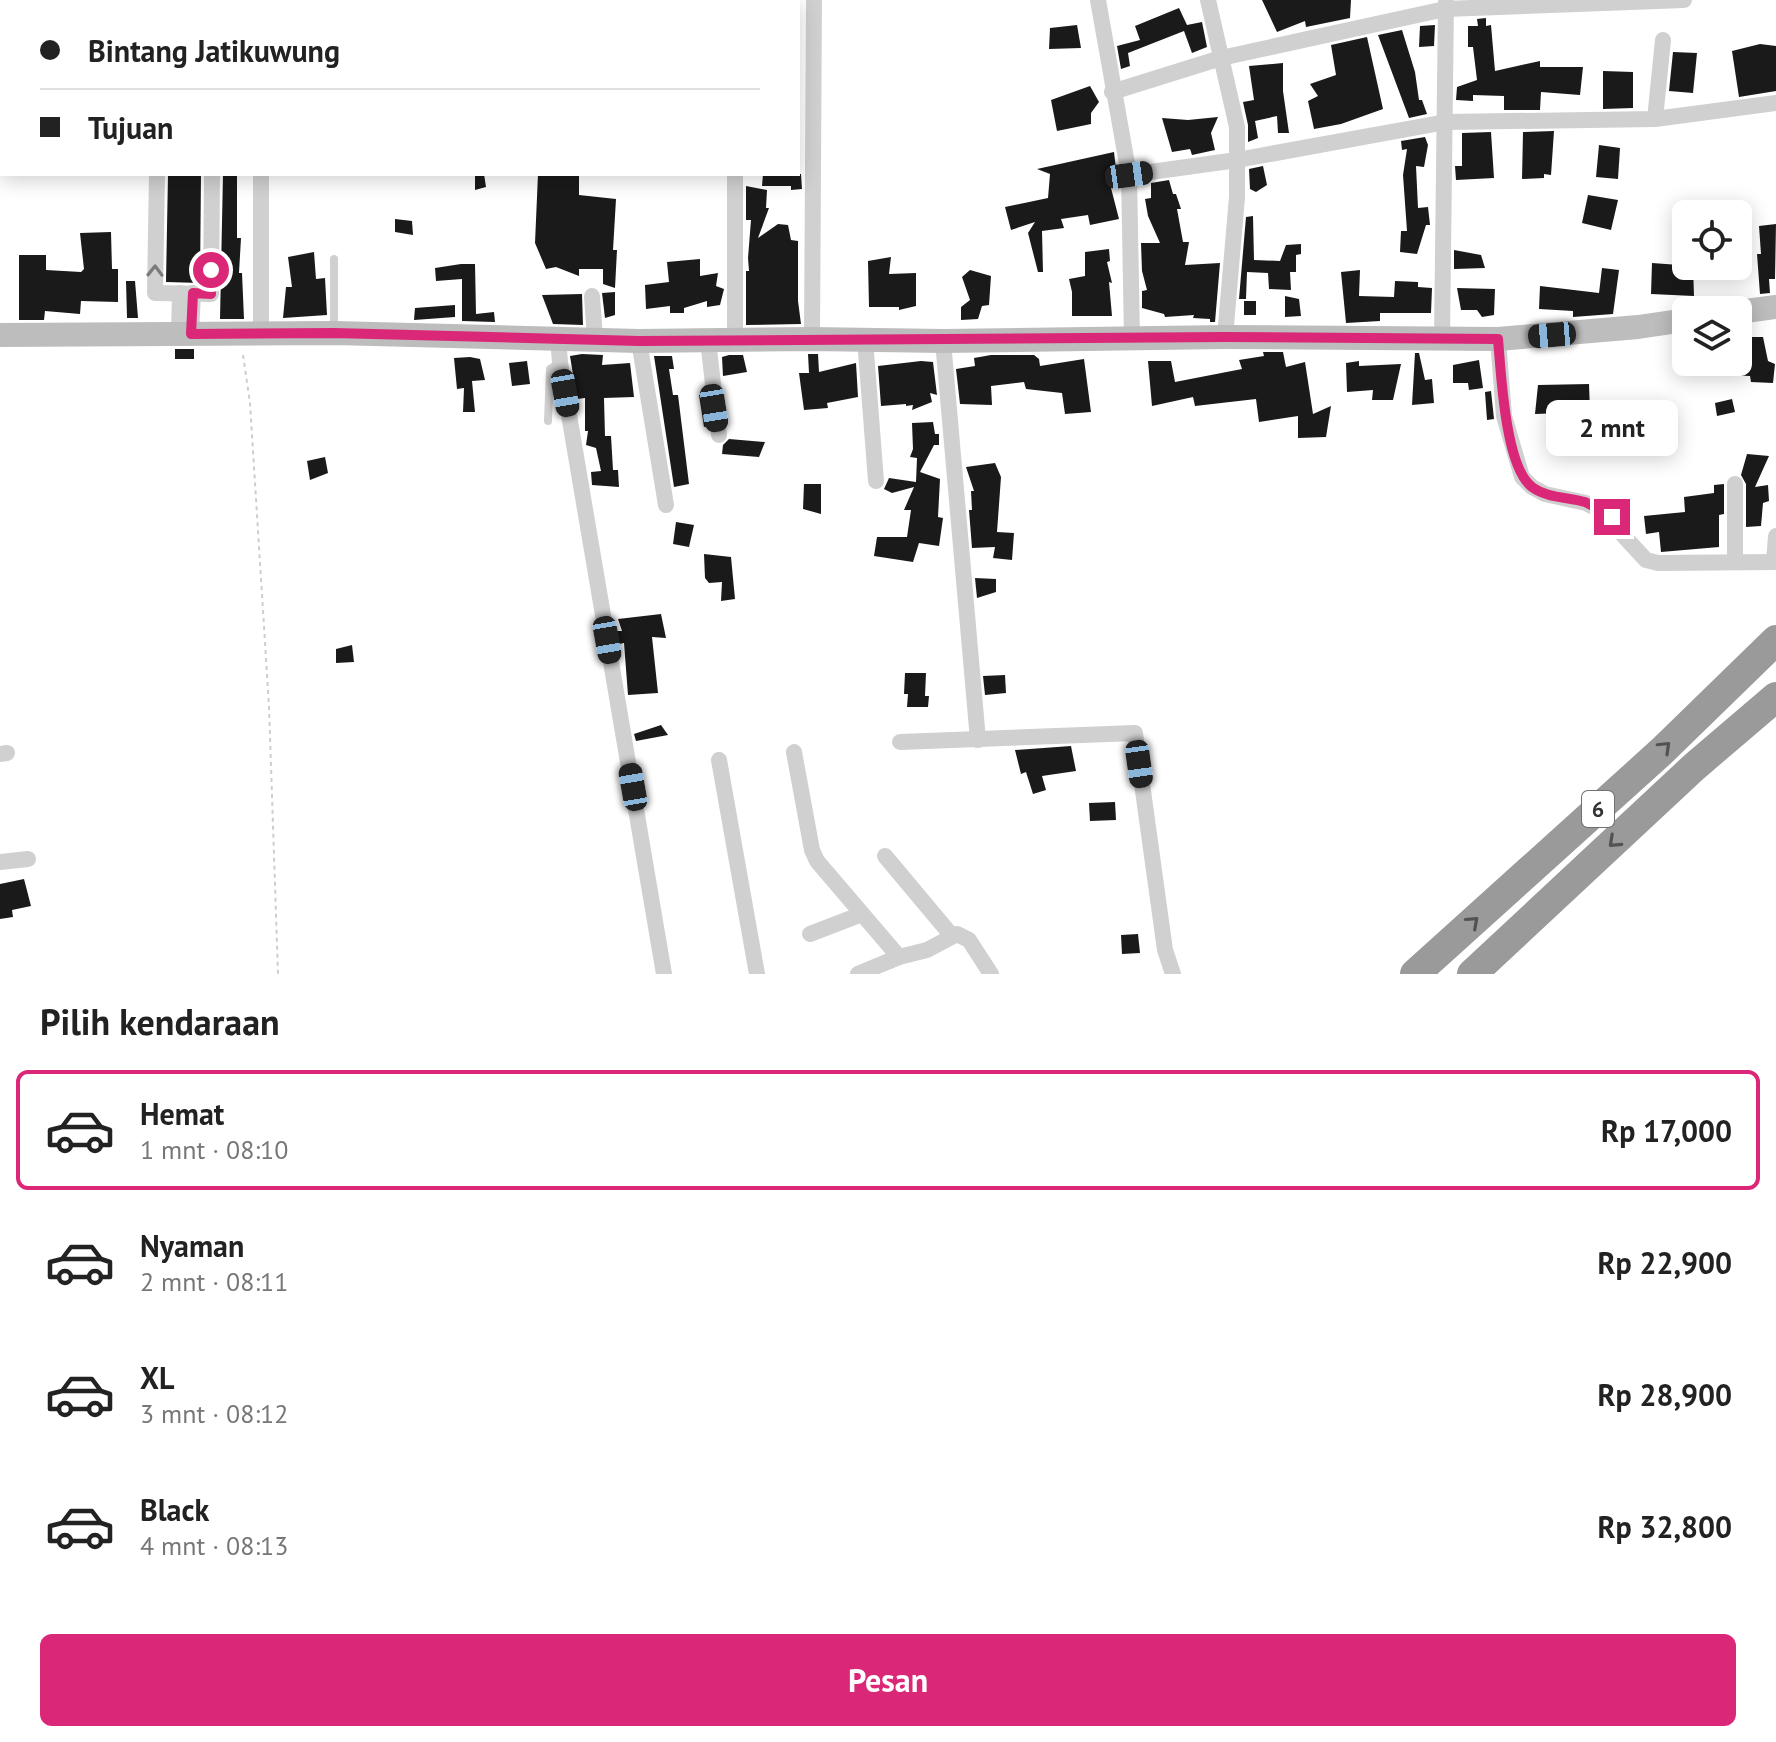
<!DOCTYPE html>
<html lang="id">
<head>
<meta charset="utf-8">
<style>
  body { margin:0; font-family:"PT Sans",sans-serif; background:#f2f2f2; color:#222; height:100vh; display:flex; flex-direction:column; font-size:30px; white-space:nowrap }
  * { box-sizing:border-box; margin:0 }
  p { font-size:26px; color:#767676 }
  .icon { flex:none; width:44px; height:44px; fill:none; stroke:currentColor; stroke-width:2; stroke-linecap:round; stroke-linejoin:round }
  .map { position:relative; height:974px; overflow:hidden }
  .sheet { display:flex; flex-direction:column; background:#fff; flex:1 }
  .sheet>* { flex:none }
  .banner { position:absolute; left:0px; top:0px; width:800px; height:176px; box-shadow:0 4px 20px #0003; display:grid; align-content:center; height:176px; padding:0 40px; background:#fff }
  .tools { position:absolute; left:1672px; top:200px; display:grid; gap:16px }
  .tools a { display:grid; place-items:center; width:80px; height:80px; border-radius:12px; background:#fff; box-shadow:0 4px 20px #0003; font-size:40px }
  .end { position:absolute; width:36px; height:36px; margin:-18px; border:10px solid #db2777; background:#fff; box-shadow:0 0 0 4px #fff }
  .from { border-radius:50% }
  .bubble { position:absolute; height:56px; border-radius:12px; background:#fff; box-shadow:0 4px 20px #0003; font-size:26px; font-weight:700; line-height:56px; text-align:center }
  .car { position:absolute; width:24px; height:48px; margin:-24px -12px; border-radius:10px; box-shadow:0 0 6px 2px #0007; background:linear-gradient(#222 24%,#8ab4d8 0 40%,#222 0 76%,#8ab4d8 0 86%,#222 0) }
  .banner b { display:flex; align-items:center; gap:28px; height:76px; font-size:30px }
  .banner b+b { border-top:2px solid #e0e0e0 }
  .banner i { width:20px; height:20px; background:#222 }
  ul { padding:0; list-style:none }
  li { display:flex; align-items:center; gap:24px; height:120px; margin:0 16px 12px; padding:0 24px; border:4px solid transparent; border-radius:12px }
  li div { flex:1 }
  li b { display:block; font-size:30px }
  li em { font-style:normal; font-weight:700 }
  li.selected { border-color:#db2777 }
  li>.icon { width:72px; height:72px; stroke-width:1.5 }
  h2 { padding:0 40px; font-size:36px; line-height:96px }
  .button { display:flex; gap:16px; margin-top:auto; padding:16px 40px }
  .button a { flex:1; height:92px; border-radius:12px; background:#db2777; color:#fff; font-size:32px; font-weight:700; line-height:92px; text-align:center }
  .map>svg:first-child { display:block }
</style>
</head>
<body>
<div class="map">
<svg width="1776" height="974" viewBox="0 0 1776 974">
  <rect width="100%" height="100%" fill="#fff"/>
  <g fill="#1a1a1a">
    <path d="M1262,0H1351L1350,18L1306,27L1305,21L1277,32Z"/>
    <path d="M1179,8L1187,25L1202,22L1207,47L1192,53L1184,31L1128,53L1130,66L1121,69L1117,46L1140,40L1135,26Z"/>
    <path d="M1486,18V26L1491,25L1495,71L1540,61V67H1583L1580,95L1541,92L1540,110H1504V96L1473,95V101L1456,100L1457,87L1477,80L1473,47H1468V26H1478L1477,19Z"/>
    <path d="M1077,25L1081,48L1049,49L1050,28Z"/>
    <path d="M1435,25L1434,46L1419,47L1420,26Z"/>
    <path d="M1402,30L1415,72L1419,100H1422L1427,114L1409,118L1378,35Z"/>
    <path d="M1367,37L1383,109L1341,124L1314,129L1308,101L1318,96L1310,84L1336,75L1331,45Z"/>
    <path d="M1760,44L1776,46V91L1739,97L1732,51Z"/>
    <path d="M1673,52L1697,53L1693,93L1669,91Z"/>
    <path d="M1283,63V91L1289,133H1278L1277,116L1255,121L1258,138L1248,142V125L1243,102L1254,100L1249,66Z"/>
    <path d="M1603,71L1633,72V108L1603,109Z"/>
    <path d="M1090,86L1099,102L1091,113V124L1057,131L1051,100Z"/>
    <path d="M1218,117L1211,133L1215,150L1192,155L1190,149L1172,152L1162,118L1188,120Z"/>
    <path d="M1554,131L1551,175L1544,174V178L1522,179L1523,132Z"/>
    <path d="M1491,132L1494,178L1456,180L1455,166H1462V133Z"/>
    <path d="M1425,137L1428,145L1424,167L1416,166L1418,208L1428,207L1430,225H1426L1417,254L1400,252L1401,231H1407L1403,175L1407,149L1402,150L1401,141Z"/>
    <path d="M1599,145L1620,148L1618,179L1596,177Z"/>
    <path d="M1114,152L1118,186L1111,188L1119,219L1090,225L1088,215L1061,219L1064,228L1042,231L1043,272H1038L1028,233L1035,222L1011,230L1005,207L1048,198L1050,174L1037,169Z"/>
    <path d="M1263,166L1267,185L1256,192L1250,189L1249,169Z"/>
    <path d="M168,174H201L200,283L166,282Z"/>
    <path d="M223,174H237V238H241L239,273H242L244,319H220Z"/>
    <path d="M475,174H484L486,187L475,190Z"/>
    <path d="M538,174H579V195L616,199L613,250H617L615,288L603,284V269H579V276L556,267L546,269L535,243Z"/>
    <path d="M763,174H801L802,189L791,190V186H762Z"/>
    <path d="M1169,180L1173,194H1176L1181,209H1177L1183,242H1189L1185,265L1220,263L1215,322H1210V319L1193,318L1194,315L1165,317L1164,314L1142,308V291L1147,290L1142,271L1141,243H1160L1148,216L1145,199L1151,198V183Z"/>
    <path d="M746,186L767,190L766,208H769L758,238L778,224L788,225L791,240L798,241V301L801,324L746,325V271H749L748,258L751,220H746Z"/>
    <path d="M1588,195L1618,200L1611,230L1582,223Z"/>
    <path d="M1253,216L1254,260L1280,261L1286,245L1301,244V254L1296,255V272H1290L1291,290L1269,289L1268,273L1247,272L1246,299H1239L1246,217Z"/>
    <path d="M395,219L412,221L413,235L395,232Z"/>
    <path d="M1776,224L1775,279H1769L1770,293L1760,294L1757,254H1761L1759,226Z"/>
    <path d="M111,232L112,269H118V302L81,301L80,314L45,311L44,320H19V255H46V270L81,272L84,269L80,233Z"/>
    <path d="M1109,249L1110,261L1107,262L1112,283L1109,282L1112,316H1072V292L1069,279L1085,276V252Z"/>
    <path d="M1454,250L1481,255L1485,268L1454,269Z"/>
    <path d="M314,252L316,279L325,278L327,315L283,318L286,287H292L288,257Z"/>
    <path d="M891,257L889,274L916,273V306L899,310V307H869L868,261Z"/>
    <path d="M700,259V276L718,273L716,286L724,289L720,305L707,307V301L684,308V313H670V306L646,309L645,285L669,282L667,262Z"/>
    <path d="M1652,263L1693,266L1694,296L1651,294Z"/>
    <path d="M461,264H475L476,314L494,312L495,322L462,321V279L436,281L435,268Z"/>
    <path d="M1602,268L1619,270L1613,314L1573,317V311L1539,309L1540,286L1599,293Z"/>
    <path d="M970,270L991,276L989,305L982,306L978,319L961,320V307L970,300L962,277Z"/>
    <path d="M1360,270L1359,296L1394,297L1395,281L1418,282V287L1432,288L1431,313H1380V321L1346,323L1341,272Z"/>
    <path d="M126,281H135L138,318H127Z"/>
    <path d="M1457,288L1495,289L1494,315L1482,317L1477,310H1461Z"/>
    <path d="M615,292V315L605,318L602,293Z"/>
    <path d="M582,294L583,325L553,324L542,295Z"/>
    <path d="M1285,296L1299,299L1301,316L1285,317Z"/>
    <rect x="1244" y="301" width="12" height="14"/>
    <path d="M455,305V317L414,320L415,308Z"/>
    <path d="M1738,337H1763L1768,361L1775,364L1773,383L1751,382L1750,376L1720,375L1717,362H1738Z"/>
    <rect x="175" y="349" width="19" height="10"/>
    <path d="M1263,352H1283L1286,367L1305,362L1313,414L1331,406L1326,437L1298,438V416L1259,422L1256,399L1195,406L1193,397L1152,406L1148,361H1171L1175,382L1242,369L1239,360L1264,356Z"/>
    <path d="M1415,353H1419L1425,380L1432,379L1434,403L1412,405Z"/>
    <path d="M582,354L603,355L602,365L630,363L634,397L604,398L605,436H611L613,470H618L619,487L592,485L591,472L601,471L596,448L586,445L588,431H585V398L577,399L570,356Z"/>
    <path d="M808,354H818L819,372L856,363L858,397L827,403L828,408L804,410L799,373H809Z"/>
    <path d="M729,355H743L747,372L723,376L722,357Z"/>
    <path d="M991,355H1034L1039,359L1040,366L1084,359L1091,412L1065,414L1062,393L1026,389L1024,382L991,386L992,405L960,404L956,369L975,366L974,358Z"/>
    <path d="M654,356H672L674,369H669L673,395H678L689,484L674,487Z"/>
    <path d="M470,357L480,359L485,380L472,381L475,412H463L464,388L457,389L454,358Z"/>
    <path d="M1479,360L1483,388L1469,390L1468,383H1453V365Z"/>
    <path d="M527,361L530,384L512,386L509,363Z"/>
    <path d="M921,361L933,362L937,395L930,393L932,402L912,410L913,405L906,406V404L881,406L878,366Z"/>
    <path d="M1359,361V366L1401,364L1393,400H1372L1373,390L1347,392L1346,363Z"/>
    <path d="M1589,384L1590,412L1535,414L1538,385Z"/>
    <path d="M1491,391L1494,419L1487,420L1485,392Z"/>
    <path d="M703,394L707,426L704,427L699,395Z"/>
    <path d="M1732,399L1735,412L1717,416L1715,403Z"/>
    <path d="M933,422L935,434H939V445H934L920,472L940,479L938,517L943,518L939,546L919,543L913,562L874,556L877,537H907L911,510H904L914,487L892,493L884,489L889,478L916,482L917,458L910,457L913,449L912,423Z"/>
    <path d="M729,439L765,442L759,457L722,454L723,445Z"/>
    <path d="M1747,454L1769,456L1755,487L1768,485L1769,501L1763,503L1761,526L1746,527V484L1741,475Z"/>
    <path d="M325,457L328,473L310,480L307,461Z"/>
    <path d="M995,463L1001,477L997,532L1014,533L1012,560L993,558L995,547L972,548L969,510H972L971,491H974L966,467Z"/>
    <path d="M804,484H821V514L803,509Z"/>
    <path d="M1724,484V514L1719,515V547L1661,552L1659,532L1646,534L1644,516L1685,512L1684,497L1714,493V485Z"/>
    <path d="M676,522L694,525L689,547L673,544Z"/>
    <path d="M704,554L731,557L735,599L721,601L722,582L709,583L705,578Z"/>
    <path d="M975,578L996,579V592L977,598Z"/>
    <path d="M661,614L666,638L652,637L658,693L628,695L624,643L619,644L617,631H622L618,619Z"/>
    <path d="M352,645L354,662L336,663V649Z"/>
    <path d="M905,673H926L925,696H929L928,707H907L908,694H904Z"/>
    <path d="M1005,675L1006,693L985,695L983,676Z"/>
    <path d="M661,725L668,735L636,741L634,734Z"/>
    <path d="M1071,746L1076,771L1042,776L1046,790L1033,794L1026,772L1021,774L1015,750Z"/>
    <path d="M1115,802L1116,820L1090,821L1089,803Z"/>
    <path d="M24,879L31,906L12,910L13,917L0,919V884Z"/>
    <path d="M1138,934L1140,953L1122,954L1121,935Z"/>
  </g>
  <g fill="none" stroke-linecap="round" stroke-linejoin="round">
    <path stroke="#cdcdcd" stroke-width="2" stroke-dasharray="4 4" stroke-linecap="butt" d="M243,355L250,403L269,706L278,974"/>
    <g stroke="#d0d0d0" stroke-width="8">
      <path d="M334,259V329"/>
      <path d="M548,421L550,369L559,363"/>
    </g>
    <g stroke="#d0d0d0" stroke-width="16">
      <path d="M734,0V2"/>
      <path d="M1098,0L1129,175L1132,338"/>
      <path d="M1208,0L1237,127V197L1225,337"/>
      <path d="M161,2V0"/>
      <path d="M213,2V0"/>
      <path d="M261,2L262,0"/>
      <path d="M327,2V0"/>
      <path d="M387,2V0"/>
      <path d="M448,2V0"/>
      <path d="M1112,92L1221,58L1445,9L1684,0"/>
      <path d="M1655,119L1663,40"/>
      <path d="M157,174L155,293L211,294L212,174"/>
      <path d="M261,174V335"/>
      <path d="M735,174V341"/>
      <path d="M1129,175L1237,160L1446,122L1655,119L1776,103"/>
      <path d="M592,296L595,339"/>
      <path d="M179,334L180,293"/>
      <path d="M191,334L193,293"/>
      <path d="M1442,338L1446,2"/>
      <path d="M558,339L560,362L664,974"/>
      <path d="M812,339L814,0"/>
      <path d="M865,339L876,481"/>
      <path d="M1498,339L1504,416L1522,477L1532,487L1545,494L1586,503L1612,517L1622,534L1646,560L1658,563L1776,562"/>
      <path d="M639,341L666,505"/>
      <path d="M708,341L719,435"/>
      <path d="M943,341L978,740"/>
      <path d="M1735,562V484"/>
      <path d="M1774,562L1776,536"/>
      <path d="M900,742L1135,733L1165,950L1173,974"/>
      <path d="M794,752L812,850L817,861L899,957"/>
      <path d="M0,754L7,753"/>
      <path d="M719,760L757,974"/>
      <path d="M885,856L952,936"/>
      <path d="M0,862L28,859"/>
      <path d="M810,934L862,914"/>
      <path d="M858,974L899,957L927,950L957,934L969,940L991,974"/>
    </g>
    <g stroke="#bdbdbd" stroke-width="24">
      <path d="M1738,312L1776,307"/>
      <path d="M0,335L334,333L639,341L812,339L943,341L1225,337L1498,339L1638,327L1686,320"/>
    </g>
    <g stroke="#9a9a9a" stroke-width="30">
      <path d="M1415,974L1662,751L1776,640"/>
      <path d="M1472,974L1694,767L1776,697"/>
    </g>
  </g>
  <defs><path id="oneway-chevron" d="M-2-3.5L2.5 0L-2 3.5" fill="none" stroke-width="1.6" stroke-linecap="round" stroke-linejoin="round" transform="scale(2)"/></defs>
  <use stroke="#7a7a7a" href="#oneway-chevron" transform="translate(155 271) rotate(-89)"/>
  <g stroke="#525252">
    <use href="#oneway-chevron" transform="translate(1665 747) rotate(-44)"/>
    <use href="#oneway-chevron" transform="translate(1614 842) rotate(137)"/>
    <use href="#oneway-chevron" transform="translate(1473 922) rotate(-42)"/>
  </g>
  <g fill="none" stroke-linecap="round" stroke-linejoin="round">
    <path stroke="#db2777" stroke-width="10" d="M211,270V294L193,293L191,334L334,333L639,341L1225,337L1498,339C1501,372 1505,467 1532,487C1547,498 1567,497 1585,502C1594,506 1603,512 1612,517"/>
  </g>
  <g text-anchor="middle" stroke-width="8" stroke-linejoin="round" paint-order="stroke">
    <rect fill="#fff" stroke="#707070" stroke-width="2" x="1582" y="791" width="32" height="36" rx="6"/>
    <g font-size="22" font-weight="bold" fill="#333">
      <text x="1598" y="817">6</text>
    </g>
  </g>
</svg>
<div class="tools">
<a><svg class="icon" aria-label="locate" viewBox="0 0 24 24"><circle cx="12" cy="12" r="6"/><path d="M12 2v4M12 18v4M2 12h4M18 12h4"/></svg></a>
<a><svg class="icon" aria-label="layers" viewBox="0 0 24 24"><path d="M12 4l9 5-9 5-9-5zM3 14l9 5 9-5"/></svg></a>
</div>
<i class="end from" style="left:211px;top:270px"></i>
<i class="end" style="left:1612px;top:517px"></i>
<div class="bubble" style="left:1546px;top:400px;width:132px">2 mnt</div>
<i class="car" style="left:1129px;top:175px;rotate:82deg"></i>
<i class="car" style="left:1552px;top:335px;rotate:265deg"></i>
<i class="car" style="left:565px;top:393px;rotate:170deg"></i>
<i class="car" style="left:714px;top:408px;rotate:171deg"></i>
<i class="car" style="left:607px;top:640px;rotate:170deg"></i>
<i class="car" style="left:1139px;top:764px;rotate:172deg"></i>
<i class="car" style="left:633px;top:787px;rotate:350deg"></i>
<div class="banner">
<b><i class="from"></i>Bintang Jatikuwung</b>
<b><i></i>Tujuan</b>
</div>
</div>
<section class="sheet">
<h2>Pilih kendaraan</h2>
<ul>
<li class="selected"><svg class="icon" aria-label="car" viewBox="0 0 24 24"><path d="M5 17H2v-5l4-1 3-4h7l3 4 3 1v5h-3M9 17h6M6 11h13"/><circle cx="7" cy="17" r="2"/><circle cx="17" cy="17" r="2"/></svg><div><b>Hemat</b><p>1 mnt · 08:10</p></div><em>Rp 17,000</em></li>
<li><svg class="icon" aria-label="car" viewBox="0 0 24 24"><path d="M5 17H2v-5l4-1 3-4h7l3 4 3 1v5h-3M9 17h6M6 11h13"/><circle cx="7" cy="17" r="2"/><circle cx="17" cy="17" r="2"/></svg><div><b>Nyaman</b><p>2 mnt · 08:11</p></div><em>Rp 22,900</em></li>
<li><svg class="icon" aria-label="car" viewBox="0 0 24 24"><path d="M5 17H2v-5l4-1 3-4h7l3 4 3 1v5h-3M9 17h6M6 11h13"/><circle cx="7" cy="17" r="2"/><circle cx="17" cy="17" r="2"/></svg><div><b>XL</b><p>3 mnt · 08:12</p></div><em>Rp 28,900</em></li>
<li><svg class="icon" aria-label="car" viewBox="0 0 24 24"><path d="M5 17H2v-5l4-1 3-4h7l3 4 3 1v5h-3M9 17h6M6 11h13"/><circle cx="7" cy="17" r="2"/><circle cx="17" cy="17" r="2"/></svg><div><b>Black</b><p>4 mnt · 08:13</p></div><em>Rp 32,800</em></li>
</ul>
<div class="button"><a>Pesan</a></div>
</section>
</body>
</html>
